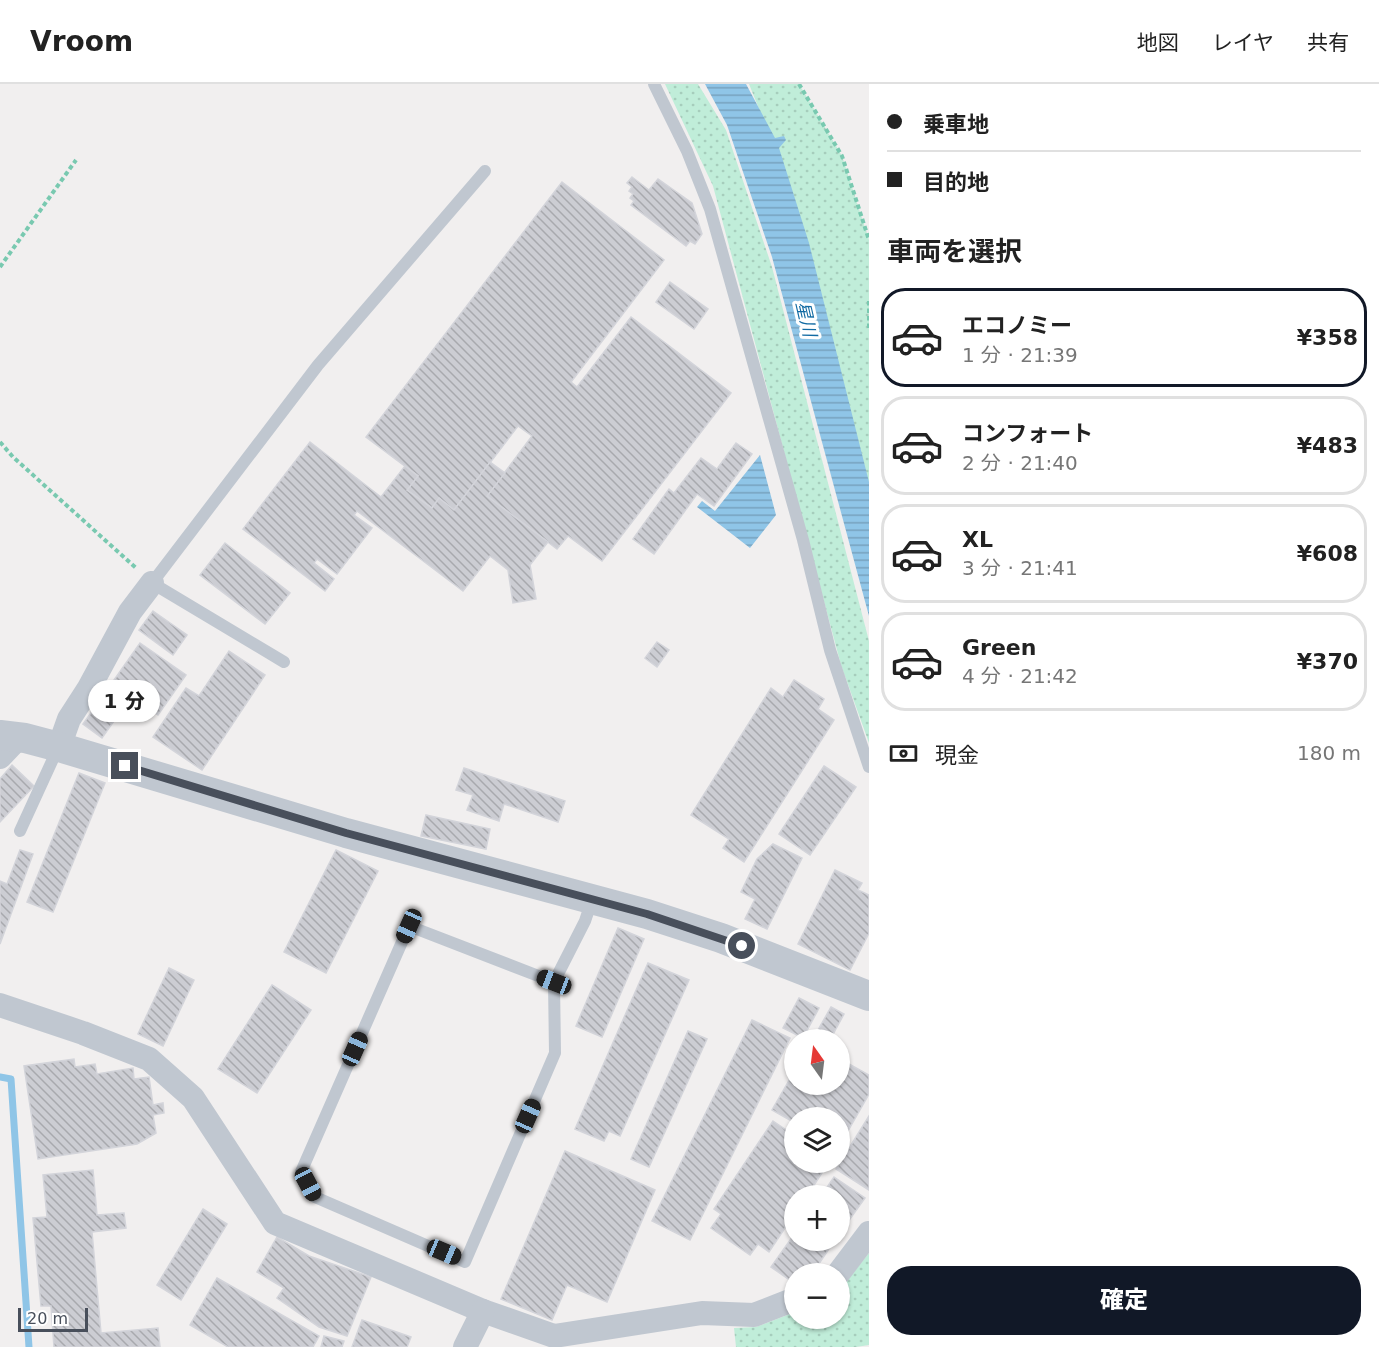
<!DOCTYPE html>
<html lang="ja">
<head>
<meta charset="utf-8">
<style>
  body { margin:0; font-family:"DejaVu Sans","Noto Sans JP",sans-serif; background:#f2f2f2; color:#222; height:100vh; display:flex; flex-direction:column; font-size:22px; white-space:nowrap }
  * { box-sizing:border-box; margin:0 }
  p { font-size:20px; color:#767676 }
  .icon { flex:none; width:33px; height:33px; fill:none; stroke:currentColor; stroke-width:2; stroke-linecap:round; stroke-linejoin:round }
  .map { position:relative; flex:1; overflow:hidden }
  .side { display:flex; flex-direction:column; background:#fff; width:510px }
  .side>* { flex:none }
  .top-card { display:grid; align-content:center; height:132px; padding:0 18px; background:#fff }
  .needle { width:39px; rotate:346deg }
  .tools { position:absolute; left:784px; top:945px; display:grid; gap:12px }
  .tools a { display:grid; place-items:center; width:66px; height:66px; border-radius:50%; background:#fff; box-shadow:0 2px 4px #0004; font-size:30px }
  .scale { position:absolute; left:18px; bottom:15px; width:70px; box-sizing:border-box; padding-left:6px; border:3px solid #484f5b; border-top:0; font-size:16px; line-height:21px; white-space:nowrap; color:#484f5b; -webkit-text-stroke:4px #fff; paint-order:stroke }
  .end { position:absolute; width:27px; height:27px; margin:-14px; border:8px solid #484f5b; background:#fff; box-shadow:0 0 0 3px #fff }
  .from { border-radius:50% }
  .bubble { position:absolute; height:42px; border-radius:21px; background:#fff; box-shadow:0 2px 4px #0004; font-size:20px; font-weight:800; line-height:42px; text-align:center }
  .car { position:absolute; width:18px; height:36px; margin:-18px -9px; border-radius:8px; box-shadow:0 0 4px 2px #0007; background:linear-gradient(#222 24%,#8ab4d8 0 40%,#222 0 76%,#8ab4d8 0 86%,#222 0) }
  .top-card b { display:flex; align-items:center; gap:21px; height:57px; font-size:22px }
  .top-card b+b { border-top:2px solid #e0e0e0 }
  .top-card i { width:15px; height:15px; background:#222 }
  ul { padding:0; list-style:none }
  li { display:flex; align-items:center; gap:18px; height:99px; margin:0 12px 9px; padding:0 6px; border:3px solid #e0e0e0; border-radius:24px }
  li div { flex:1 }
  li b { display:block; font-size:22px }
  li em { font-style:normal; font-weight:800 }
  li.active { border-color:#111827 }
  li>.icon { width:54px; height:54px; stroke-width:1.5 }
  h2 { padding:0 18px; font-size:27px; line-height:72px }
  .pay { display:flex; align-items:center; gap:15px; height:66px; padding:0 18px; font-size:22px }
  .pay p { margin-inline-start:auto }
  .primary-button { display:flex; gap:12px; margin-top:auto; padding:12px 18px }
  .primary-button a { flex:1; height:69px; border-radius:24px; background:#111827; color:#fff; font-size:24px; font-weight:800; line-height:69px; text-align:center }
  header { display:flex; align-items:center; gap:36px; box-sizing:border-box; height:84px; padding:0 30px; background:#fff; border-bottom:2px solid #e0e0e0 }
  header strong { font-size:28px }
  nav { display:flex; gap:33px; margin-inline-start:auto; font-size:21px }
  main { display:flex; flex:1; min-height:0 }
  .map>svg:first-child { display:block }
</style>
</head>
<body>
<header>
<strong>Vroom</strong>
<nav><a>地図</a><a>レイヤ</a><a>共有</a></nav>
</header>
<main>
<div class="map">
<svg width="869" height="1263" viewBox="0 0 869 1263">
  <defs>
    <pattern id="green-dots" width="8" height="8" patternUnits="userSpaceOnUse" patternTransform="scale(1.5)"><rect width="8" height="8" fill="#c0edd9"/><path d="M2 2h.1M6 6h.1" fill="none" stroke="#a6cdbc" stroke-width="1.8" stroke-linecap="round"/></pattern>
    <pattern id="water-rules" width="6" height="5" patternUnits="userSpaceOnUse" patternTransform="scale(1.5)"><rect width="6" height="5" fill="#8fc5e7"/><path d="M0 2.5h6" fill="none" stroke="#77a2be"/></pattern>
    <pattern id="building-back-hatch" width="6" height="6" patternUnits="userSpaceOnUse" patternTransform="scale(1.5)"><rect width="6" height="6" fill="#cccdd3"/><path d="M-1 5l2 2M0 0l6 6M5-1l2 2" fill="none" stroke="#a8a9ae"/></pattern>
  </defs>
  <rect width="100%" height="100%" fill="#f1efef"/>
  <g fill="url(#green-dots)">
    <path d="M665,0H698L726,46L772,183L869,557V659L841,581L713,102Z"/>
    <path d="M749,0H799L842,72L869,156V400L791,104Z"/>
    <path d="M869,1169V1261L856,1263H736L734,1244L756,1243L795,1228V1234H840V1205Z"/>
  </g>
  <g fill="url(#water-rules)">
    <path d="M705,0H746L775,54L784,52L786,56L779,64L809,159L869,398V532L772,173L727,41Z"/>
    <path d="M760,371L776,431L750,464L697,423L702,417L715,427Z"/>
  </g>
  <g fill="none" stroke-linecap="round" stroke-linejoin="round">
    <path stroke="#8fc5e7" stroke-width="7" d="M0,993L11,995L29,1263"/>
  </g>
  <g fill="url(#building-back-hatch)" stroke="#d3d4da" stroke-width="1.5">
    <path d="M632,93L649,106L658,95L692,119L702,150L695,160L690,157L686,162L631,121L634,117L630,114L633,110L629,107L632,103L627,99Z"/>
    <path d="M562,98L664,176L571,298L577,303L631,233L731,309L602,477L568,452L557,465L487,412L532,352L518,342L454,426L439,414L432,424L407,406L418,392L366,353Z"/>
    <path d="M670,198L708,225L694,245L656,218Z"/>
    <path d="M310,358L381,413L405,382L418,392L407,406L432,424L439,414L454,426L490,378L505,389L487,412L548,458L530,481L536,515L513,519L508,486L490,472L463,507L357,427L354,431L372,444L337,490L317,475L314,479L334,495L325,507L243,445Z"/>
    <path d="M736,359L752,370L714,422L697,410L654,470L633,455L669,405L674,409L701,374L717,385Z"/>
    <path d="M225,459L290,509L265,540L200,491Z"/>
    <path d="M153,527L187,551L173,571L139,546Z"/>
    <path d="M657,558L669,566L657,583L645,574Z"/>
    <path d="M140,559L186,591L158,631L131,613L102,654L83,640Z"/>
    <path d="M229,567L265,591L202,686L153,653L186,604L199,612Z"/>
    <path d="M794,596L824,615L818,625L834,636L744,778L723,764L729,755L691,731L771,604L783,613Z"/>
    <path d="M12,681L34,702L0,738V695Z"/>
    <path d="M824,682L856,703L810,771L779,750Z"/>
    <path d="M464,684L565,717L558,738L504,720L499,737L467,726L473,711L456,706Z"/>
    <path d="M79,689L105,699L53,828L27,818Z"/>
    <path d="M426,731L490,745L486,765L421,752Z"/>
    <path d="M773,760L802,774L767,845L745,835L755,815L741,808L757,775Z"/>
    <path d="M20,766L33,770L0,860V797L7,800Z"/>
    <path d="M336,766L378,787L326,889L284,868Z"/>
    <path d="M835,786L862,799L858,806L869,811V849L850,886L798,860Z"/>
    <path d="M618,844L644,855L602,953L576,942Z"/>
    <path d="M648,879L689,896L620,1052L609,1047L604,1057L575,1045Z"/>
    <path d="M169,884L194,896L163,962L138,950Z"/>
    <path d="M272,901L311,926L257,1009L218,985Z"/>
    <path d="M799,914L819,924L803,954L783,944Z"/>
    <path d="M831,923L844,930L831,954L818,946Z"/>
    <path d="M752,936L790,954L690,1156L652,1137Z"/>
    <path d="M688,947L707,955L649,1083L631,1075Z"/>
    <path d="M74,975L75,983L95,980L97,990L133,984L134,995L149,993L153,1021L163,1019L164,1029L153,1031L156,1049L137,1060L38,1075L24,982Z"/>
    <path d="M840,975L869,991V1010L840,1061V1034H795V1039L772,1026L795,986V1000H840Z"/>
    <path d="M869,1032V1106L836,1085Z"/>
    <path d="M773,1037L795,1052V1078H829L807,1112H795V1129L769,1168L758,1160L750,1171L711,1144L721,1130L714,1125Z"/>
    <path d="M565,1067L655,1106L607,1218L567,1201L552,1236L501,1215Z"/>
    <path d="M93,1086L97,1131L124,1129L126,1144L92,1148L101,1249L158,1244L160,1263H54L51,1222H41L33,1134L47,1133L43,1091Z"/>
    <path d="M834,1093L865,1114L840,1149V1112H821Z"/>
    <path d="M203,1125L227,1140L181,1216L157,1201Z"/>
    <path d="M795,1149V1156H835L812,1190H795V1196L791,1197L771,1183Z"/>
    <path d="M277,1153L309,1172L371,1193L347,1252L319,1243L277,1214L284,1204L257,1188Z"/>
    <path d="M217,1194L319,1252L313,1263H228L190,1241Z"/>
    <path d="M362,1236L411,1253L407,1263H352Z"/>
    <path d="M324,1252L344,1257L342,1263H321Z"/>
  </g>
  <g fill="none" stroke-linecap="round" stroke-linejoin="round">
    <g stroke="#79c9b0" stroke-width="4" stroke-dasharray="4.5 3" stroke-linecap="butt">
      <path d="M799,0L842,72L869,156"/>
      <path d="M0,183L76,76"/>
      <path d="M869,217V245"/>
      <path d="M0,358L13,373L136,484"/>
    </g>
    <g stroke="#c0c7d0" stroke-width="12">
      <path d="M654,0L687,67L710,125L803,456L830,566L869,683"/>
      <path d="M284,578L152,499L318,281L485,87"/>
      <path d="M20,747L58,664"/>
      <path d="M554,898L555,969L465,1178L315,1113L301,1088L409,842L554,898L585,837L592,816"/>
    </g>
    <g stroke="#c0c7d0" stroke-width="24">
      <path d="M59,663L69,635L89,604L130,528L152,499"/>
      <path d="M0,673L19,653"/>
      <path d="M0,921L83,949L149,975L193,1014L275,1139L483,1227L554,1252L702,1229L754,1231L795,1215"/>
      <path d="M838,1190L869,1149"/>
      <path d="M465,1263L483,1227"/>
    </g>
    <path stroke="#c0c7d0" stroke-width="30" d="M0,651L25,654L59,663L346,749L647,830L721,854L869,912"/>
  </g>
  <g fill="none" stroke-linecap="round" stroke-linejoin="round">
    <path stroke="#484f5b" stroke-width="8" d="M125,682L346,749L647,830L742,862"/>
  </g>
  <g text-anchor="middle" stroke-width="6" stroke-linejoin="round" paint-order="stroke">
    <g font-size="18" font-style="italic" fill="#136ba3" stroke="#fff">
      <text transform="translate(806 235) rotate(77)" y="6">星川</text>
    </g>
  </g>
</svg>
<div class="tools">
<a><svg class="needle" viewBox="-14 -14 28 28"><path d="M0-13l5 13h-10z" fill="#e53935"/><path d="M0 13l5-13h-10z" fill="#767676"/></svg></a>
<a><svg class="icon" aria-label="layers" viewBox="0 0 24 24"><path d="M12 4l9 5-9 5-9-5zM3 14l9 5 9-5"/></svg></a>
<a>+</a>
<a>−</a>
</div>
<div class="scale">20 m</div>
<i class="end from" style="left:742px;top:862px"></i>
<i class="end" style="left:125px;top:682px"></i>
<div class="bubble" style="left:88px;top:596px;width:72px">1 分</div>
<i class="car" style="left:409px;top:842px;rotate:204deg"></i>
<i class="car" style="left:554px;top:898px;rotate:291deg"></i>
<i class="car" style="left:355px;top:965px;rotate:24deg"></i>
<i class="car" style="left:528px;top:1032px;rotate:24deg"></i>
<i class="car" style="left:308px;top:1100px;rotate:152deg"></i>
<i class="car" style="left:444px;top:1168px;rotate:113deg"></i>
</div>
<section class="side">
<div class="top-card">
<b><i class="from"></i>乗車地</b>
<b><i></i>目的地</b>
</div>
<h2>車両を選択</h2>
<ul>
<li class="active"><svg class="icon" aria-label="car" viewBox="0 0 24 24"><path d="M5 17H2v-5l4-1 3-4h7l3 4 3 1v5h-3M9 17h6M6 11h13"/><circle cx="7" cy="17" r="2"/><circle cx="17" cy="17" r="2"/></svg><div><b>エコノミー</b><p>1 分 · 21:39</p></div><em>¥358</em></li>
<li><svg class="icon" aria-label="car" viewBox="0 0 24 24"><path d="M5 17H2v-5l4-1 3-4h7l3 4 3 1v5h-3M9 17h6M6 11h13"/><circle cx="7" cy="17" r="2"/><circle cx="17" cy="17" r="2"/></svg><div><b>コンフォート</b><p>2 分 · 21:40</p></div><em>¥483</em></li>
<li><svg class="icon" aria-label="car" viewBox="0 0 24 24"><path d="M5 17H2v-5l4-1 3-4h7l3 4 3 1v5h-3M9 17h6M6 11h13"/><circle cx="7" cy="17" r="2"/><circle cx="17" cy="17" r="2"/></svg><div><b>XL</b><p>3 分 · 21:41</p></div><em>¥608</em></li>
<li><svg class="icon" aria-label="car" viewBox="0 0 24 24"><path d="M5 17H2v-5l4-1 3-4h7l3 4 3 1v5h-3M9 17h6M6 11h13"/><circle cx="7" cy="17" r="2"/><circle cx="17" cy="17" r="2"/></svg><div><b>Green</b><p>4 分 · 21:42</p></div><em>¥370</em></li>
</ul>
<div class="pay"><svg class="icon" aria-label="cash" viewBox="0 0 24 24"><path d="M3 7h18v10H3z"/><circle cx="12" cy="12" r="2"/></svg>現金<p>180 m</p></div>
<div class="primary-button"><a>確定</a></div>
</section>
</main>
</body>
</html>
